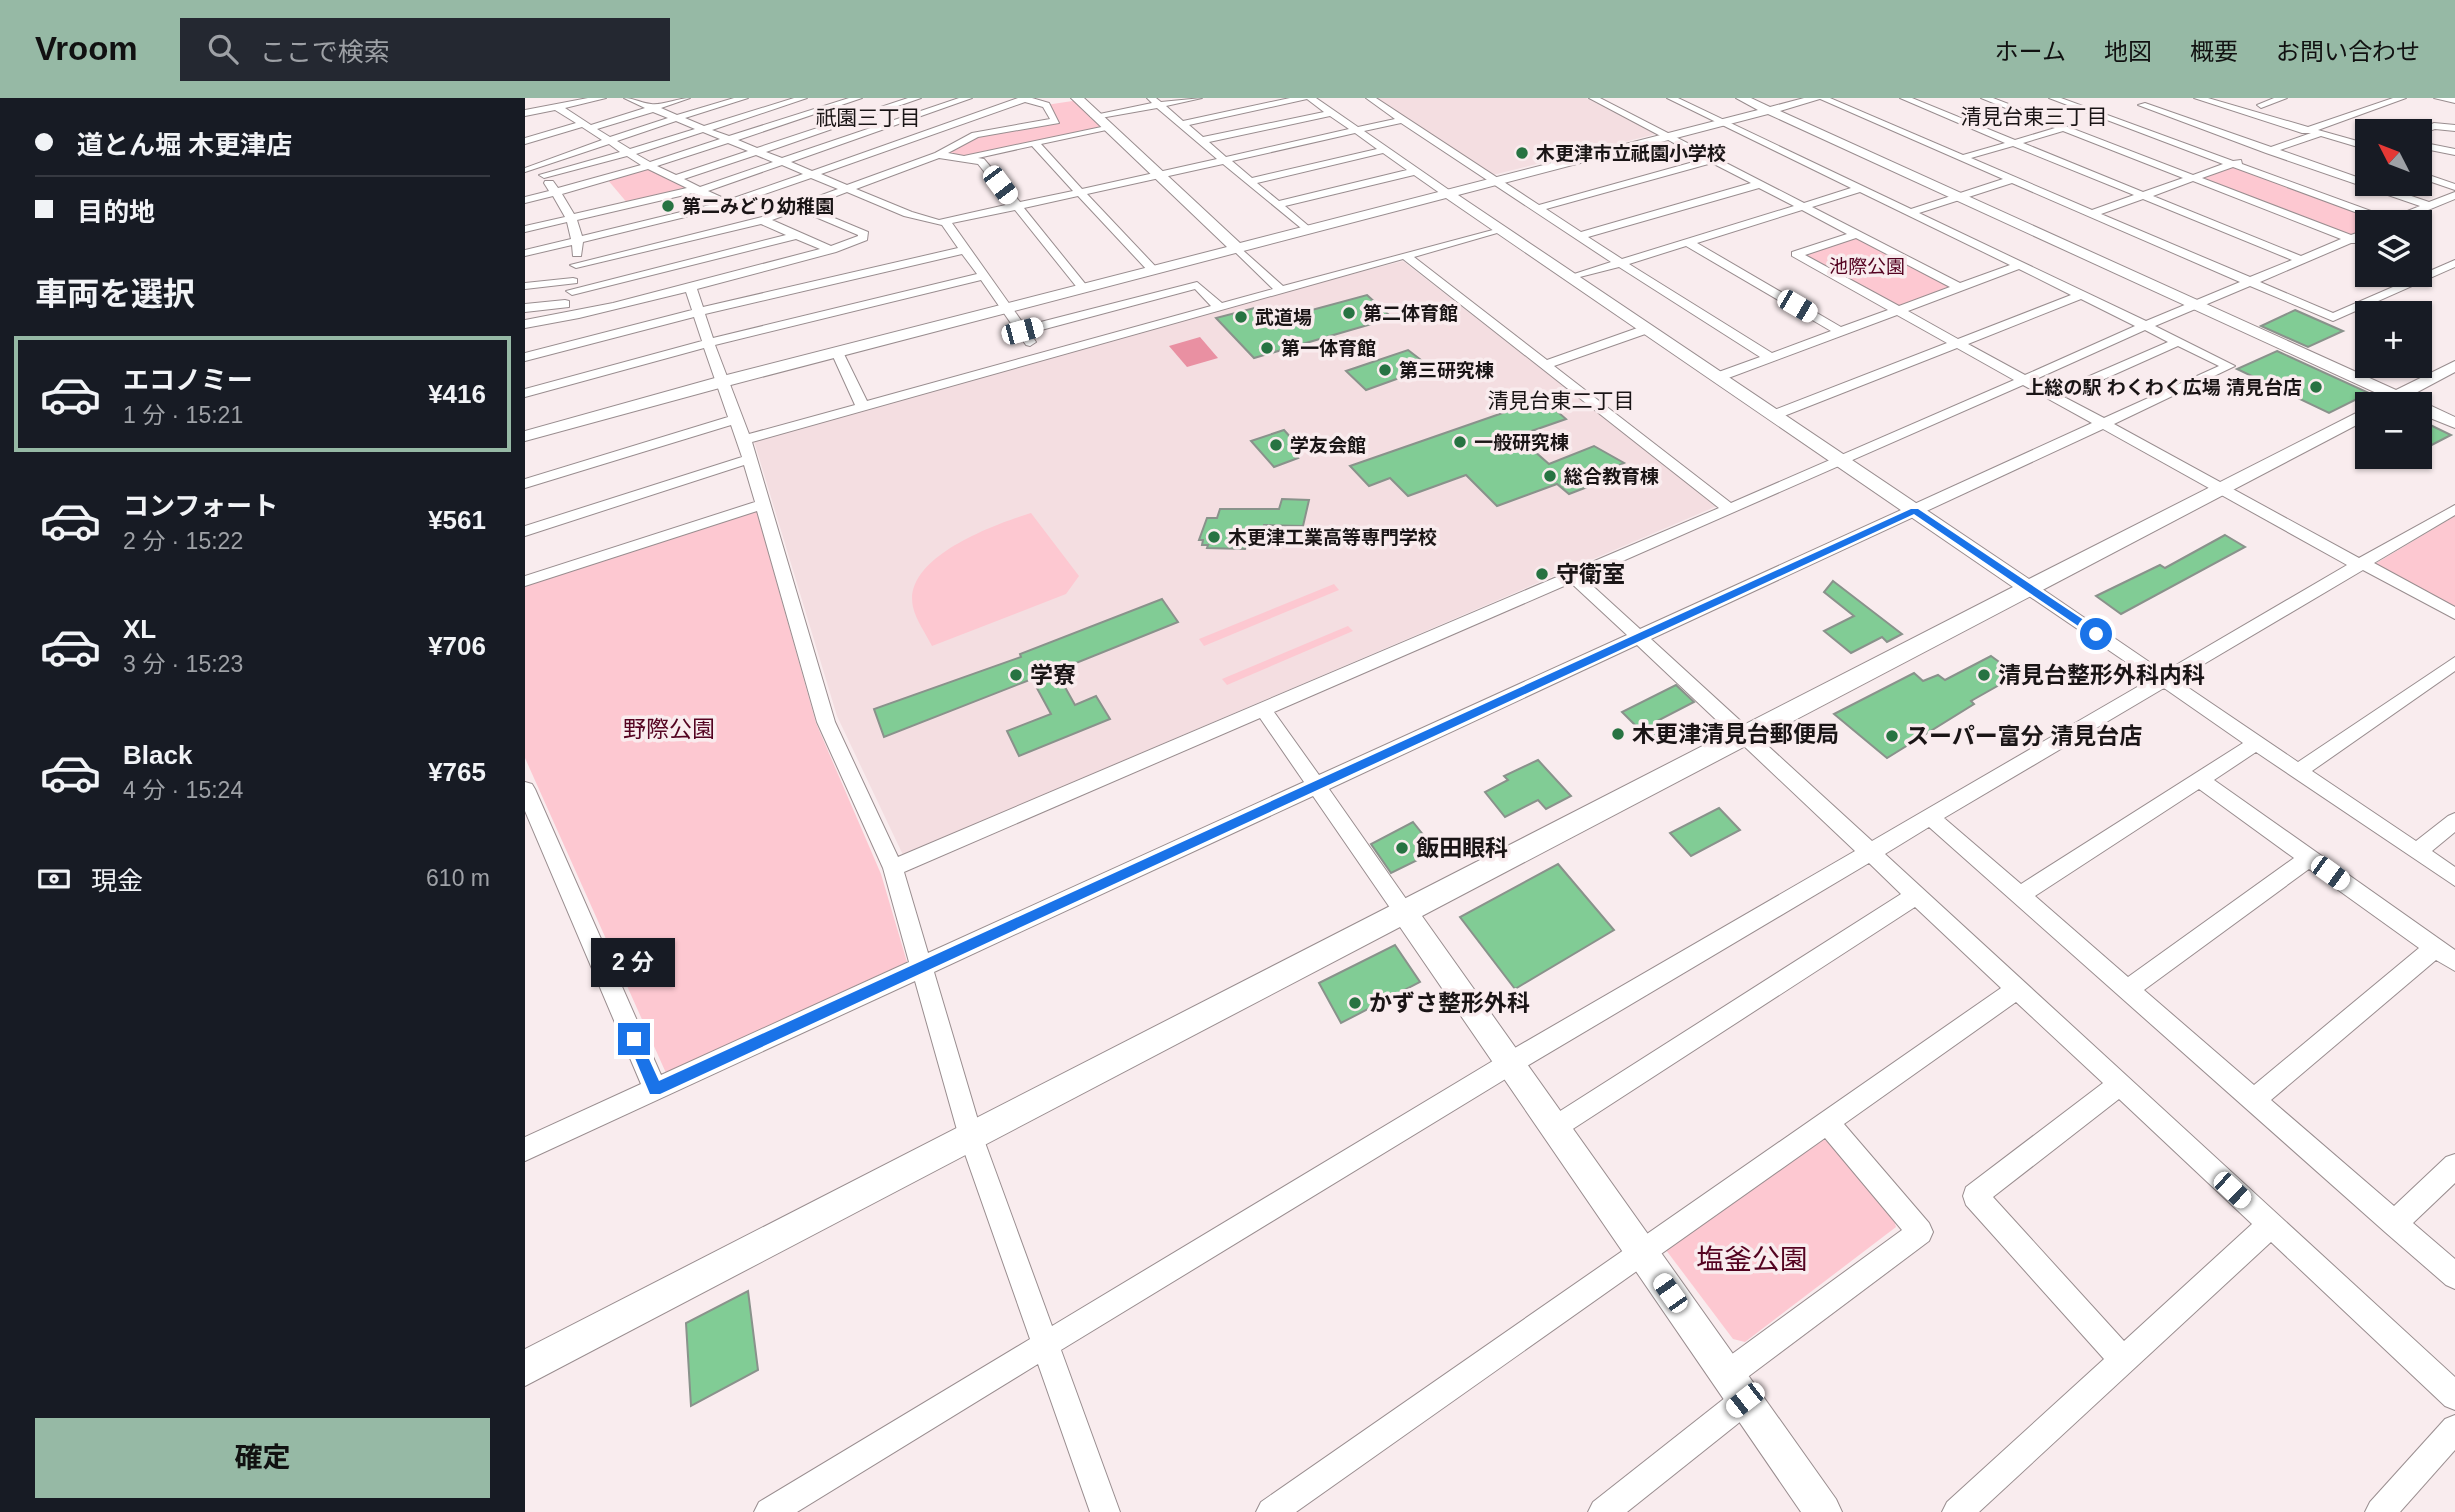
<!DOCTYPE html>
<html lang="ja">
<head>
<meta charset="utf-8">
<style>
  body { margin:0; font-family:Helvetica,"Noto Sans JP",sans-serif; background:#242831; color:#f1f3f6; height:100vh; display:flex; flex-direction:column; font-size:26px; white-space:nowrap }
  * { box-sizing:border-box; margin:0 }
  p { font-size:23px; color:#9ea1a6 }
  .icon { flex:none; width:38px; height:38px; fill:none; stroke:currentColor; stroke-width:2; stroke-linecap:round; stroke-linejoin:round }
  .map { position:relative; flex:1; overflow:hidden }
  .sheet { display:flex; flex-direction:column; background:#171b24; width:525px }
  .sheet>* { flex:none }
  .banner { display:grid; align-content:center; height:154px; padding:0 35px; background:#171b24 }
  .needle { width:46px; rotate:312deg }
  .controls { position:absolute; left:1830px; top:21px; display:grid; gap:14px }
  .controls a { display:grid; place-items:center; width:77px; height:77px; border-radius:0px; background:#171b24; box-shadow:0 2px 5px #0004; font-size:35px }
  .end { position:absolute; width:32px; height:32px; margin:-16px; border:9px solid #1a73e8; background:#fff; box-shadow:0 0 0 4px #fff }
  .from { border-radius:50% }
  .bubble { position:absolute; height:49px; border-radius:0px; background:#171b24; box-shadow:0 2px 5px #0004; font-size:23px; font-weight:700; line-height:49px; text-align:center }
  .car { position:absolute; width:21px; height:42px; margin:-21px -10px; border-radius:9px; box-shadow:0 0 5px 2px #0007; background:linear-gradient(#fff 24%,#345 0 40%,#fff 0 76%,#345 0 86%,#fff 0) }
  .banner b { display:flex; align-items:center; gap:24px; height:66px; font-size:26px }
  .banner b+b { border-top:2px solid #363941 }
  .banner i { width:18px; height:18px; background:#f1f3f6 }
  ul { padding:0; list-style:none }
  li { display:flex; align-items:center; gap:21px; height:116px; margin:0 14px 10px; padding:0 21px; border:4px solid transparent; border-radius:0px }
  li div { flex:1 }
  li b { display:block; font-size:26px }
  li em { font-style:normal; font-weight:700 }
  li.on { border-color:#96b9a5 }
  li>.icon { width:63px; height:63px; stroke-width:1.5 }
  h2 { padding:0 35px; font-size:32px; line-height:84px }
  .pay { display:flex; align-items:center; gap:18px; height:77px; padding:0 35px; font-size:26px }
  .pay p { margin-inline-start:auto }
  .button { display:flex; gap:14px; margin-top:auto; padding:14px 35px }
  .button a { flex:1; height:80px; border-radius:0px; background:#96b9a5; color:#111; font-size:28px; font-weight:700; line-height:80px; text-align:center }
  header { display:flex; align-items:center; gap:42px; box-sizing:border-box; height:98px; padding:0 35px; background:#96b9a5; color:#111 }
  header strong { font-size:33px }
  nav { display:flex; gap:38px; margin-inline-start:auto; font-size:24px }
  .search { width:490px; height:63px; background:#242831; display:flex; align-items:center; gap:18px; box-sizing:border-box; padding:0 24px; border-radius:0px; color:#9ea1a6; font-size:26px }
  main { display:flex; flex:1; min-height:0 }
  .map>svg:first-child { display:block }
</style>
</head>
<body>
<header>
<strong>Vroom</strong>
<div class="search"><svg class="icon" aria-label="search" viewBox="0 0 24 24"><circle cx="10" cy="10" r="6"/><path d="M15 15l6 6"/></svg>ここで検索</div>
<nav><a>ホーム</a><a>地図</a><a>概要</a><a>お問い合わせ</a></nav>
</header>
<main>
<section class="sheet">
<div class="banner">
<b><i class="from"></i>道とん堀 木更津店</b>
<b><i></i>目的地</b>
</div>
<h2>車両を選択</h2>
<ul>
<li class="on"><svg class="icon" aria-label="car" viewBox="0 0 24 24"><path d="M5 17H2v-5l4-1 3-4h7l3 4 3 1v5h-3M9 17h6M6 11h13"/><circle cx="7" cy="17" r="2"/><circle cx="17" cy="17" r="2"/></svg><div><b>エコノミー</b><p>1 分 · 15:21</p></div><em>¥416</em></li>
<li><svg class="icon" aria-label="car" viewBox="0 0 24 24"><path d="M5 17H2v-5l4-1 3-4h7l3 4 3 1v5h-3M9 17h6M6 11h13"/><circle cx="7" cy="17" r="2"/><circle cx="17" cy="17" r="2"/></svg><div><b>コンフォート</b><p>2 分 · 15:22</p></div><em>¥561</em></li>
<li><svg class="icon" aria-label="car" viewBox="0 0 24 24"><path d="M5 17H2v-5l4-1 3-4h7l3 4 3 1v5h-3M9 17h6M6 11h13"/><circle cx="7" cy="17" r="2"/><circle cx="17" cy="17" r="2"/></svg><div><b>XL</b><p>3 分 · 15:23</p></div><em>¥706</em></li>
<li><svg class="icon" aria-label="car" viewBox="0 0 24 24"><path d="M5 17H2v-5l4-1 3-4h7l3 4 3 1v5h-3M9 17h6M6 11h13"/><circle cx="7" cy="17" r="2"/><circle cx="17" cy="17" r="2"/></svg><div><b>Black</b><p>4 分 · 15:24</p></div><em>¥765</em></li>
</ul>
<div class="pay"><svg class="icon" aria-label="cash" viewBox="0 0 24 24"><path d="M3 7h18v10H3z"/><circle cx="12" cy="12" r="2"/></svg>現金<p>610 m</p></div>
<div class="button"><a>確定</a></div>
</section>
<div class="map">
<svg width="1930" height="1414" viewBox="0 0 1930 1414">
  <rect width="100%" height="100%" fill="#f9ecee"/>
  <g fill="#f4dee1">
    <path d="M850,0H1061L1131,36L968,77Z"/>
    <path d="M878,163L1192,408L378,757L312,618L229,343L750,196Z"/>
  </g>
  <g fill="#fdc8d1">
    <path d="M554,2L583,29L433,61L413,57L450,37L530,23L521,7Z"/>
    <path d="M1708,66L1866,124H1843V134L1826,141L1667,80Z"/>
    <path d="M124,68L169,92L104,107L82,81Z"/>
    <path d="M1332,136L1436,190L1375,212L1271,156Z"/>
    <path d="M231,411L291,625L356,776L382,864L141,975L0,660V488Z"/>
    <path d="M506,415L554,478L541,496L407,548C401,536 391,522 388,509C377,459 471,426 506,415Z"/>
    <path d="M1930,418V512L1848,467Z"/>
    <path d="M809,486L814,492L679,548L674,541Z"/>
    <path d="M823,528L828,533L702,587L697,581Z"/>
    <path d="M1293,1040L1302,1043L1369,1122L1371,1129L1220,1244L1208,1241L1141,1152Z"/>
  </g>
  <path fill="#e990a2" d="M675,239L693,260L662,269L644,248Z"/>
  <g fill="#81cc95" stroke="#89928b" stroke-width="2">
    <path d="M842,197L864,217L847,222L850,225L729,260L691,220L733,209L751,227L787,217L783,213Z"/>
    <path d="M1770,212L1818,233L1783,249L1736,228Z"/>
    <path d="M883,252L905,269L841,292L821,273Z"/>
    <path d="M1752,253L1844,295L1804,315L1712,271Z"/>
    <path d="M1018,301L1041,321L992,338L1024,366L1069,348L1099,365L1091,369L1099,375L1044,396L1032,386L972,408L941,377L883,398L865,380L844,388L825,368Z"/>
    <path d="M1895,322L1926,337L1895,353Z"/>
    <path d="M759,332L776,351L767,354L773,360L749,369L726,343Z"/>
    <path d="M757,401L784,402L778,428L739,427L734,445L722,444L720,451L682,450L683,447H677L678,442H674L682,420H692L695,411H754Z"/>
    <path d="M1700,437L1720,449L1596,516L1571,498L1635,467L1640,470Z"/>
    <path d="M1308,483L1377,536L1362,544L1357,539L1326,555L1299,533L1329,518L1299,494Z"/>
    <path d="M637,501L653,524L531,573L550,607L571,598L585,621L494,658L482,633L526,616L507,581L359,639L349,611L496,559L495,556Z"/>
    <path d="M1466,558L1492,577L1446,603L1449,606L1362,660L1309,616L1389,575L1398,583L1413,577L1420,582Z"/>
    <path d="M1151,587L1169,604L1134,622L1147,635L1127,644L1097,614Z"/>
    <path d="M1013,662L1046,698L1021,711L1013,702L980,719L960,694L983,682L979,678Z"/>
    <path d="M1194,710L1215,732L1166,758L1145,735Z"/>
    <path d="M888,724L911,753L866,775L846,746Z"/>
    <path d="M1033,766L1089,832L990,891L935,819Z"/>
    <path d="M870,847L895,884L816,925L794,885Z"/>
    <path d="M223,1193L233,1272L166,1308L161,1225Z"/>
  </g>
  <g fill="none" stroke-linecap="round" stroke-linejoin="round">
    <g stroke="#998d8f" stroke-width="2">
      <g id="minor">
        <path d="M63,0H81L40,10L66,27L120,10L99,0C109,0 116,5 126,6C136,8 153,0 165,0L136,10L152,17L209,0H223L160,20L179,28L269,0H282L187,32L204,38L324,0H337L213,42L232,50L383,0H396L241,54L257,60L434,0H447L266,64L287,73L493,0H507L524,5L534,25L453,39L423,55L439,58L586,27V31L516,46L557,91L692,61L632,10L570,21L565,18L627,5L622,0H631L636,4L677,0L641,8L658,23L765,0H791L833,29L870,21L841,0H851L1014,107L1179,61L1064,0H1075L1279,105L1326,90L1142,0H1153L1386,111L1478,81L1293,0H1305L1438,57L1480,45L1375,0H1387L1490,42L1530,30L1456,0H1468L1668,77L1698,66L1524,0H1536L1708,63L1716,62L1717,66L1865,120L1895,108L1741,55L1613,7L1620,5L1746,49L1786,35H1777L1669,0H1683L1783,29L1868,0H1881L1793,32L1843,46V52L1796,38L1755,52L1843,83V86H1851L1904,104L1930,94V101L1874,124H1857L1708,69L1677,80L1826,137L1843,131V138L1835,141V145H1826L1735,184L1808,215L1930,162V169L1808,223L1725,188L1630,228L1710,268L1589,326L1834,460L1930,407V417L1849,465L1930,509V521L1838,472L1652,582L1773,664L1930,559V573L1787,673L1891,743L1923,718L1930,715V734L1907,753L1930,769V788L1731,654L1689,682L1930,852V873L1911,862L1746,1002L1869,1108L1921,1059L1930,1056V1085L1888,1125L1930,1161V1191L1921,1187L1860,1134L1404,729L1360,756L1930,1279V1312L1920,1308L1746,1144L1454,1414H1417L1422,1404L1579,1261L1441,1107L1438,1098L1441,1089L1578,985L1491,904L1319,1026L1404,1125L1408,1134L1404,1143L1212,1287L1202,1291L1192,1287L1188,1277L1192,1267L1377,1132L1300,1040L771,1414H731L736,1404L1476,890L1390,809L1037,1038L1029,1042L1021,1038L1017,1030L1021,1022L1376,796L1344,765L992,974L536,1252L595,1414H565L513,1266L272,1414H229L234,1404L505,1241L434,1039L390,883L0,1063V1039L116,986L0,713V684L7,686L10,691L136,977L384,864L358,770L292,624L232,413L0,488V478L230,404L219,367L0,438V428L217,359L206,327L0,390V381L203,319L179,250L0,299V291L177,243L169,219L0,263V255L167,212L161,194L54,220L0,230V222L88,205L295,151L271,141L47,197L41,193L261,137L236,126L51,170L45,167L237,119L313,91L286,80L211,106V110L201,109L58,144L56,158H48L47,147L0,158V152L46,141L42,124L0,134V128L40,119L28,98L0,105V99L24,93L19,85L20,83H28L33,90L116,67L102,58L19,80L14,77L95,54L84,46L0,74V70L77,42L57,29L0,46V40L51,25L30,12L0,18V12ZM782,1L799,14L678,39L664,27ZM500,4L518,9L525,21L447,35L410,55L322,87L296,76ZM128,14L143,20L85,39L72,31ZM805,18L824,31L701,59L684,44ZM151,23L170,31L105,51L92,43ZM876,25L1086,164L1043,178V182L1094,169L1235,259L1188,276V282H1198L1372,217L1422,245L1244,314V320H1254L1432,250L1489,282L1206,405L1029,268L1126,234V228H1118L1022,262L889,159L979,133V129L758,188L712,147L706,150L708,152L748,191L697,205L672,184L500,228L427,125L490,112L554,192H562V188L499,110L553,98L624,174H632V170L562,96L698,66L782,135L787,132L786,130L760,108L889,77L919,98H927V94L839,33ZM1538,33L1658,80L1618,94L1498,45ZM178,34L195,41L125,64L111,56ZM830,35L852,51L727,80L707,63ZM203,45L223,53L151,77L132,68ZM507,48L548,93L495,104L459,61L453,60ZM1488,48L1609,97L1567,112L1446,60ZM858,55L882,72L754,103L732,85ZM231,57L248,64L175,89L159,81ZM414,60L453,66L485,106L414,122L387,114L331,91ZM1187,65L1226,85L1056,134L1021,111ZM257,67L278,76L203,102L183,93ZM123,71L162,90L49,116L37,96ZM1668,83L1816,141L1776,158L1628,98ZM1487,85L1715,184L1621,223L1394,115ZM1234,90L1269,108L1097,161L1063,139ZM322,94L379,118L417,127L433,150L178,209L172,191L311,154L342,142L343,134L283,109ZM1335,94L1485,167L1435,185L1287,109ZM168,95L193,105L57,138L52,122ZM1618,101L1767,162L1725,179L1576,116ZM274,112L333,137V138L306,148L247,122ZM1277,112L1322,136L1267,154V158L1363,212L1316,229L1172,145ZM1331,140L1425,189L1374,208L1280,157ZM1161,148L1306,233L1247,255L1104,166ZM437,156L452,176L188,240L180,216ZM878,161L1194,410L373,759L310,624L227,344ZM1494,171L1546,197L1433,241L1383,213ZM456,182L501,247L505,248L511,244L505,235L670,191L686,208L342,303L318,254L316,251H308L306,254L330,307L224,336L190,247ZM1556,201L1610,228L1500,277L1443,246ZM1620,232L1643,244L1530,293L1509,282ZM1653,248L1694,268L1579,320L1539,299ZM1498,287L1567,325L1115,531L1059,480ZM1578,331L1822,467L1639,574L1510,486H1498L1496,490L1498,494L1626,581L1347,743L1126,541ZM1046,485L1102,537L794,677L749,614ZM1112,547L1330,753L976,958L527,1228L458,1039L409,874L788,698L872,820L879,823L886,820L889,814L886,808L804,691ZM1639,590L1718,645L1496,786L1419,720ZM735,620L779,684L403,855L379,774ZM1674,691L1769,760L1603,879L1510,798ZM1784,771L1894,850L1729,987L1619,892ZM1594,1001L1727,1126L1599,1243L1468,1099Z"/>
        <path d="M1749,0H1762L1736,10L1732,7Z"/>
        <path d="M1909,0H1930V5Z"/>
        <path d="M1909,25L1930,27V33L1910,31L1895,36V33H1890Z"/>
        <path d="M1895,44L1930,51V57L1895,50Z"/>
        <path d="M1895,74L1930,86V92L1895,80Z"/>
        <path d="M48,180L52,181V185L0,191V185Z"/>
        <path d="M40,202L44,203V209L0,214V206Z"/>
        <path d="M1220,1288L1230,1292L1234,1302L1230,1312L1102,1414H1063L1068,1404L1210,1292Z"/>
        <path d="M1930,1317V1352L1875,1414H1840L1845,1404L1920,1321Z"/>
      </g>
    </g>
    <g stroke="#998d8f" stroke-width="2">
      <path id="tertiary" d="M546,0H559L715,145L1233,12L1211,0H1226L1245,9L1279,0H1298L1255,13L1871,292L1930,263V274L1885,298L1930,319V330L1895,316V306H1856L1854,303L1858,298L1243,16L933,97L1504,481L1843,309V321L897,818L1311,1401L1317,1414H1276L875,829L0,1288V1251L1488,489L921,100L202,288L0,343V333L190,280L702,149Z"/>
    </g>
    <use href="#minor" fill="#fff" fill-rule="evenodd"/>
    <use href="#tertiary" fill="#fff" fill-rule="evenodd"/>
  </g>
  <path fill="#1a73e8" d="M1386,411H1393L1575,533V538H1568L1389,416L135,996H125L102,941L104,937H113L134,983Z"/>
  <g fill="#277342" stroke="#f9ecee" stroke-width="2.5">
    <circle cx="997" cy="55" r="7"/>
    <circle cx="143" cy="108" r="7"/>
    <circle cx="824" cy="215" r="7"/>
    <circle cx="716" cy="219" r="7"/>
    <circle cx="742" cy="250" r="7"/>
    <circle cx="860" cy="272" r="7"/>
    <circle cx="1791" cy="289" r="7"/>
    <circle cx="935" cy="344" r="7"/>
    <circle cx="751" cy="347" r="7"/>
    <circle cx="1025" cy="378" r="7"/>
    <circle cx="689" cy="439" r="7"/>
    <circle cx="1017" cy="476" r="7"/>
    <circle cx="491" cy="577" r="7"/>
    <circle cx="1459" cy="577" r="7"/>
    <circle cx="1093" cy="636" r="7"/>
    <circle cx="1367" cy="638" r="7"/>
    <circle cx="877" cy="750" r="7"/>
    <circle cx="830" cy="905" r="7"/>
  </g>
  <g text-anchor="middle" stroke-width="7" stroke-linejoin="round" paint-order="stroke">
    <g font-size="19" font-weight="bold" fill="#1a1516" stroke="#f9ecee" text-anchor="start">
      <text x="1011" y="62">木更津市立祇園小学校</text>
      <text x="157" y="115">第二みどり幼稚園</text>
      <text x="838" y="222">第二体育館</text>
      <text x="730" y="226">武道場</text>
      <text x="756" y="257">第一体育館</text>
      <text x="874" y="279">第三研究棟</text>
      <text x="1777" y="296" text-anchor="end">上総の駅 わくわく広場 清見台店</text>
      <text x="949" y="351">一般研究棟</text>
      <text x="765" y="354">学友会館</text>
      <text x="1039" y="385">総合教育棟</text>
      <text x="703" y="446">木更津工業高等専門学校</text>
    </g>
    <g font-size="19" fill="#540321" stroke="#f9ecee">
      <text x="1342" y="175">池際公園</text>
    </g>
    <g font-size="21" fill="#1a1516" stroke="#f9ecee">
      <text x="1509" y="26">清見台東三丁目</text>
      <text x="343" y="27">祇園三丁目</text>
      <text x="1036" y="310">清見台東二丁目</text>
    </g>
    <g font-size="23" font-weight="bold" fill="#1a1516" stroke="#f9ecee" text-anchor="start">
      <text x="1031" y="484">守衛室</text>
      <text x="505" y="585">学寮</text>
      <text x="1473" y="585">清見台整形外科内科</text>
      <text x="1107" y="644">木更津清見台郵便局</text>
      <text x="1381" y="646">スーパー富分 清見台店</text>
      <text x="891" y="758">飯田眼科</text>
      <text x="844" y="913">かずさ整形外科</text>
    </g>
    <g font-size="23" fill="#540321" stroke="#f9ecee">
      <text x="144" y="639">野際公園</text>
    </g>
    <g font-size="28" fill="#540321" stroke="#f9ecee">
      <text x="1227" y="1171">塩釜公園</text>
    </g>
  </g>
</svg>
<div class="controls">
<a><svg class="needle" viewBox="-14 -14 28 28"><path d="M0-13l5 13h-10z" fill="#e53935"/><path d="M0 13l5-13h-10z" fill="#9ea1a6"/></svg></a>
<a><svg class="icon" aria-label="layers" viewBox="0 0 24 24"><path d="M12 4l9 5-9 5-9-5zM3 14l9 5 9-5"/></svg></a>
<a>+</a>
<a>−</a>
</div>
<i class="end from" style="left:1571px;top:536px"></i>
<i class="end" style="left:109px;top:941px"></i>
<div class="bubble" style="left:66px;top:840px;width:84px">2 分</div>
<i class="car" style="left:475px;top:87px;rotate:143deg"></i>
<i class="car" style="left:1272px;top:208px;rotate:120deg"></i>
<i class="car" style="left:497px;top:233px;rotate:75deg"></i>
<i class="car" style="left:1805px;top:775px;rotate:126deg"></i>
<i class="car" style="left:1707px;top:1092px;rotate:133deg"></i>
<i class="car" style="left:1145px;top:1195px;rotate:325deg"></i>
<i class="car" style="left:1220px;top:1302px;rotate:232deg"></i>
</div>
</main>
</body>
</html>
